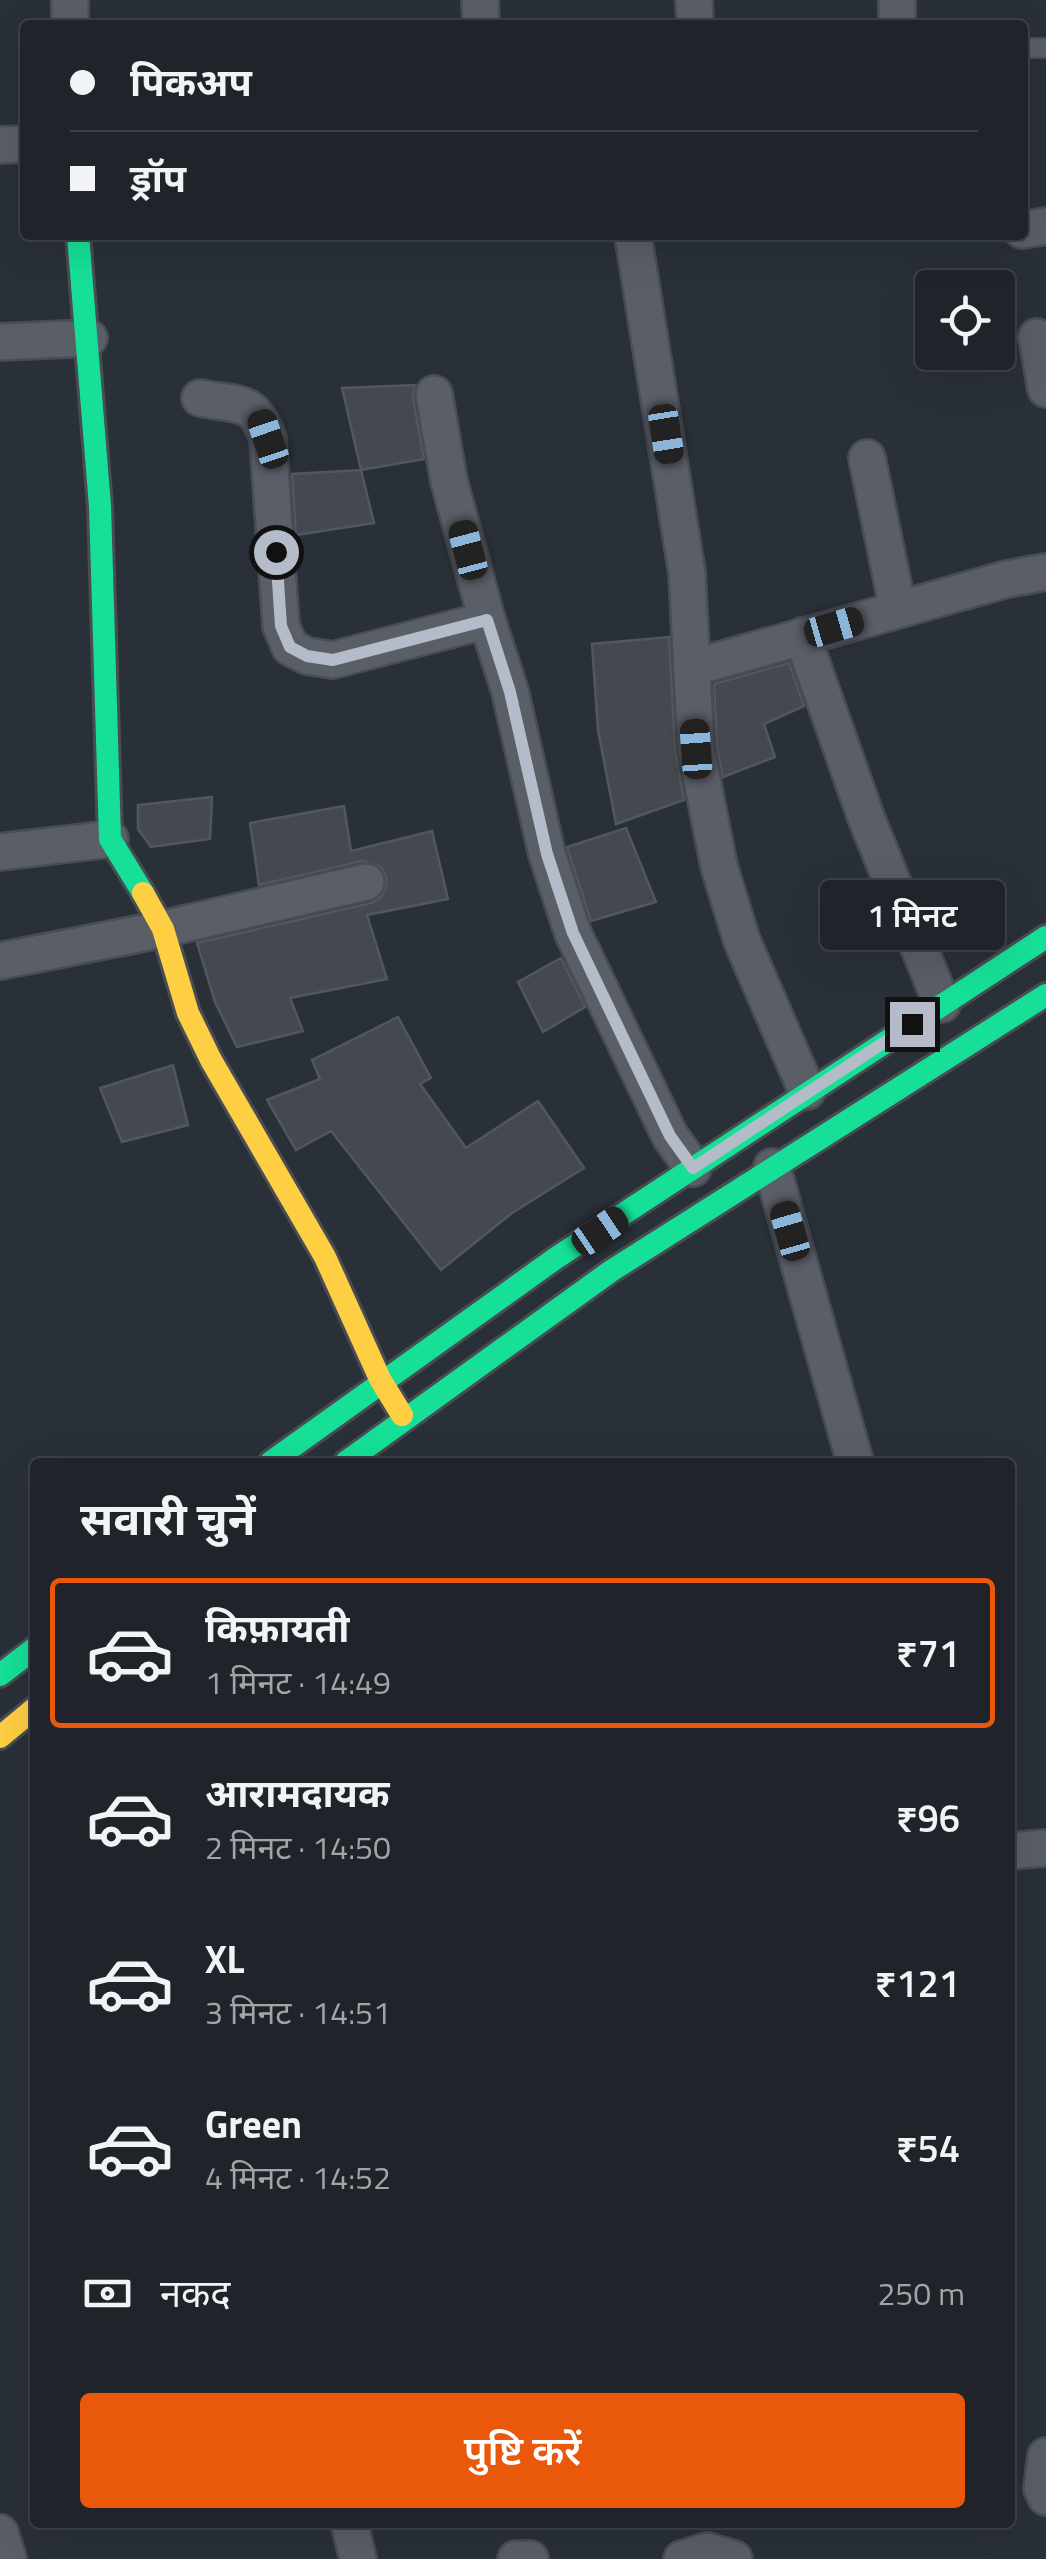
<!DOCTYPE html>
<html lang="hi">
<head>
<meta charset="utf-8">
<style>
  body { margin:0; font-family:"Titillium Web","Noto Sans Devanagari",sans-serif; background:#282c32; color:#f1f3f6; height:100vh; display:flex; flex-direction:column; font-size:38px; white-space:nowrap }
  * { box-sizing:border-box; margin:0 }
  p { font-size:32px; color:#a2a4a8 }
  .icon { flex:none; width:55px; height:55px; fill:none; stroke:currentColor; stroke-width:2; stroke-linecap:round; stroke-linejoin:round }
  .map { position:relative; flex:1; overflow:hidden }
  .sheet { position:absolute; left:30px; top:1458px; width:985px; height:1070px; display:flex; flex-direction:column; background:#20242a; border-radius:10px; box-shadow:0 10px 40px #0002,0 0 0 2px #3d4147 }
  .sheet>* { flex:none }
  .banner { position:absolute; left:20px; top:20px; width:1008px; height:220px; border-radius:10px; box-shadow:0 10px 40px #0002,0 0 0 2px #3d4147; display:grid; align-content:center; height:220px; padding:0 50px; background:#20242a }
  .buttons { position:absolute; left:915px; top:270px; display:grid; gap:20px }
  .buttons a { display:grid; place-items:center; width:100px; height:100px; border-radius:10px; background:#20242a; box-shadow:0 10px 40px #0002,0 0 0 2px #3d4147; font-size:50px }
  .end { position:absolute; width:45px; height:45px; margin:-22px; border:12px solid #b4bcc9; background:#111; box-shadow:0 0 0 5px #111 }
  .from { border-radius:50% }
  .bubble { position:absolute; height:70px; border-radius:10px; background:#20242a; box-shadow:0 10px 40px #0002,0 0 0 2px #3d4147; font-size:32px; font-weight:600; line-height:70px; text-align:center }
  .car { position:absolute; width:30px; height:60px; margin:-30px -15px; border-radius:12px; box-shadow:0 0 8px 2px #0007; background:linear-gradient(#222 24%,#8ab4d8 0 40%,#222 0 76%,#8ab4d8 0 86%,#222 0) }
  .banner b { display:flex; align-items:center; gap:35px; height:95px; font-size:38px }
  .banner b+b { border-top:2px solid #3d4147 }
  .banner i { width:25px; height:25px; background:#f1f3f6 }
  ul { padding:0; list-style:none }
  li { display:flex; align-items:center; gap:30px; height:150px; margin:0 20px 15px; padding:0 30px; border:5px solid transparent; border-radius:10px }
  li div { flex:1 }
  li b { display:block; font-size:38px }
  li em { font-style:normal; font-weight:600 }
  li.on { border-color:#ea580c }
  li>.icon { width:90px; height:90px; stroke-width:1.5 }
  h2 { padding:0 50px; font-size:45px; line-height:120px }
  .pay { display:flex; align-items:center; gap:25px; height:110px; padding:0 50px; font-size:38px }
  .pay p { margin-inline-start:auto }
  .primary-button { display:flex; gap:20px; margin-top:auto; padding:20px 50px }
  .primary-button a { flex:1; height:115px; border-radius:10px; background:#ea580c; color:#fff; font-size:40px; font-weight:600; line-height:115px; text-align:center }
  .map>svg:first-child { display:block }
</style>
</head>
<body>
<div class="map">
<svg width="1046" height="2559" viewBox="0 0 1046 2559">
  <rect width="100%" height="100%" fill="#2a3038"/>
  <g fill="#444950" stroke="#52575f" stroke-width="2.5">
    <path d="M415,385L413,398L424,459L361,470L342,388Z"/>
    <path d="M361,470L374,523L296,535L292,474Z"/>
    <path d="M669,637L675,750L684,800L616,824L598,730L592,644Z"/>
    <path d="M789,663L804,706L764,724L775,757L723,777L717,746L714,684Z"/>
    <path d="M212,797L210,839L151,847L138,829V805Z"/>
    <path d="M344,806L351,851L432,831L448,899L367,915L387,979L290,998L303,1031L237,1047L215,1002L197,943L371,903L381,897L386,887V876L381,867L362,861L259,885L250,823Z"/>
    <path d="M626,828L656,902L591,921L567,847Z"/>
    <path d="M561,958L585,1007L543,1032L518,982Z"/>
    <path d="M398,1017L431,1078L420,1084L466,1148L538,1101L584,1168L512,1213L441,1270L331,1131L296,1150L267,1100L320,1079L312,1060Z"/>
    <path d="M173,1065L188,1125L122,1142L100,1088Z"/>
  </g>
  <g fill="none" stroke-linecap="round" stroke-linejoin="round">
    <g stroke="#484c53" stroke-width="22">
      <path id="lane" d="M1022,48H1046"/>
    </g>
    <g stroke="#484c53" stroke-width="40">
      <g id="street">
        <path d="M480,0L481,25"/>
        <path d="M694,0L695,25"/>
        <path d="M70,25V0"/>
        <path d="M897,25V0"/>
        <path d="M0,145L25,144"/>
        <path d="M1022,230L1046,226"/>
        <path d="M633,235L687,573L696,749L719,866L742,941L807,1091"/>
        <path d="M1037,337L1046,389"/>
        <path d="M0,342L89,338"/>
        <path d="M434,394L449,481L487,620L510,691L547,854L573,933L670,1136L693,1168"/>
        <path d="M200,398C240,406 254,398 268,439L281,626L290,647L307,656L333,660L487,620"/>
        <path d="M867,458L898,609"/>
        <path d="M802,636L867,820L942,1004"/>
        <path d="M692,668L1007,579L1046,572"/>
        <path d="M0,852L110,839"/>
        <path d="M0,961L163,929L366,882"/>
        <path d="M772,1167L855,1462"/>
        <path d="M1010,1851L1046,1848"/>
        <path d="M1046,2456L1042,2489L1046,2497"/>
        <path d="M349,2522L358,2559"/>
        <path d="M0,2533L8,2559"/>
        <path d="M516,2559H530"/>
        <path d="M682,2559L707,2551L734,2559"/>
      </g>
    </g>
    <g stroke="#484c53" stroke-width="28">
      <g id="fast">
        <path d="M78,235L100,506L110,839L143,893"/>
        <path d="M271,1462L556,1258L1046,937"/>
        <path d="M346,1462L611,1271L1046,995"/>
        <path d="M0,1675L35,1648"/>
      </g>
    </g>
    <g stroke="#484c53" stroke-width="28">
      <g id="slow">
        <path d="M143,893L163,929L188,1013L211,1060L325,1257L380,1379L402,1415"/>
        <path d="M0,1737L35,1708"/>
      </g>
    </g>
    <use href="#lane" stroke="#5a5e66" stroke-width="18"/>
    <use href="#street" stroke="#5a5e66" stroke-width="35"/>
    <use href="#fast" stroke="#16e098" stroke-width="22"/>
    <use href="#slow" stroke="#ffcf43" stroke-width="22"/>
  </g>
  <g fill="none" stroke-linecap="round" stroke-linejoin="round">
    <path stroke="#b4bcc9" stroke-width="12" d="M276,552L281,626L290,647L307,656L333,660L487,620L510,692L547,854L573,933L670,1136L693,1168L912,1024"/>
  </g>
</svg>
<div class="buttons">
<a><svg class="icon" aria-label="locate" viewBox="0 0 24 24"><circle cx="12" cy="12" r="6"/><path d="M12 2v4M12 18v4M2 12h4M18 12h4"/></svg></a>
</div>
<i class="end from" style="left:276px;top:552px"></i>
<i class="end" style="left:912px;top:1024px"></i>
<div class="bubble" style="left:820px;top:880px;width:185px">1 मिनट</div>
<i class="car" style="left:666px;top:434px;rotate:171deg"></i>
<i class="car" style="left:268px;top:439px;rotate:341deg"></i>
<i class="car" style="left:468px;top:550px;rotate:345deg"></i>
<i class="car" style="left:834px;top:627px;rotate:74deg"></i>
<i class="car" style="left:696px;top:749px;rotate:356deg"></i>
<i class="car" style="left:600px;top:1231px;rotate:56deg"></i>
<i class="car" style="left:790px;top:1231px;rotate:344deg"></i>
<div class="banner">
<b><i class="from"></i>पिकअप</b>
<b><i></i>ड्रॉप</b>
</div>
<section class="sheet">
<h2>सवारी चुनें</h2>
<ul>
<li class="on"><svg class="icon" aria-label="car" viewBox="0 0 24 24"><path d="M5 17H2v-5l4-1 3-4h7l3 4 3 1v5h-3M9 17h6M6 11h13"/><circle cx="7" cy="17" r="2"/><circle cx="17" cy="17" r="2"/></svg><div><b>किफ़ायती</b><p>1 मिनट · 14:49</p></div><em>₹71</em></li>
<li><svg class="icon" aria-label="car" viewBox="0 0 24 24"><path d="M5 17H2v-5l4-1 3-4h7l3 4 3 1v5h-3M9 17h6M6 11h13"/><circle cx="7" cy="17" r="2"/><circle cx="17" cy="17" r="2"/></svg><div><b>आरामदायक</b><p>2 मिनट · 14:50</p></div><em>₹96</em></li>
<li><svg class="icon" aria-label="car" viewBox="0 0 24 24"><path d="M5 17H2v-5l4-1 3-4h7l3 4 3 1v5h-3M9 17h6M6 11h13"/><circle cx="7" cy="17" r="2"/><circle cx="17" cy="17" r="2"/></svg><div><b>XL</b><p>3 मिनट · 14:51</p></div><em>₹121</em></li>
<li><svg class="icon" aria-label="car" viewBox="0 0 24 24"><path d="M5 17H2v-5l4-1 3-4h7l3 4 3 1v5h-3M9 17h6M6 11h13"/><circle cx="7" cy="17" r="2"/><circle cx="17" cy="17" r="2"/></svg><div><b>Green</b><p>4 मिनट · 14:52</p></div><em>₹54</em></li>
</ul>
<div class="pay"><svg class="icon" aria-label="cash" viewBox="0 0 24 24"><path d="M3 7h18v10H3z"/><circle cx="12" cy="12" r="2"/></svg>नकद<p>250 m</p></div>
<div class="primary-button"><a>पुष्टि करें</a></div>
</section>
</div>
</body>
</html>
